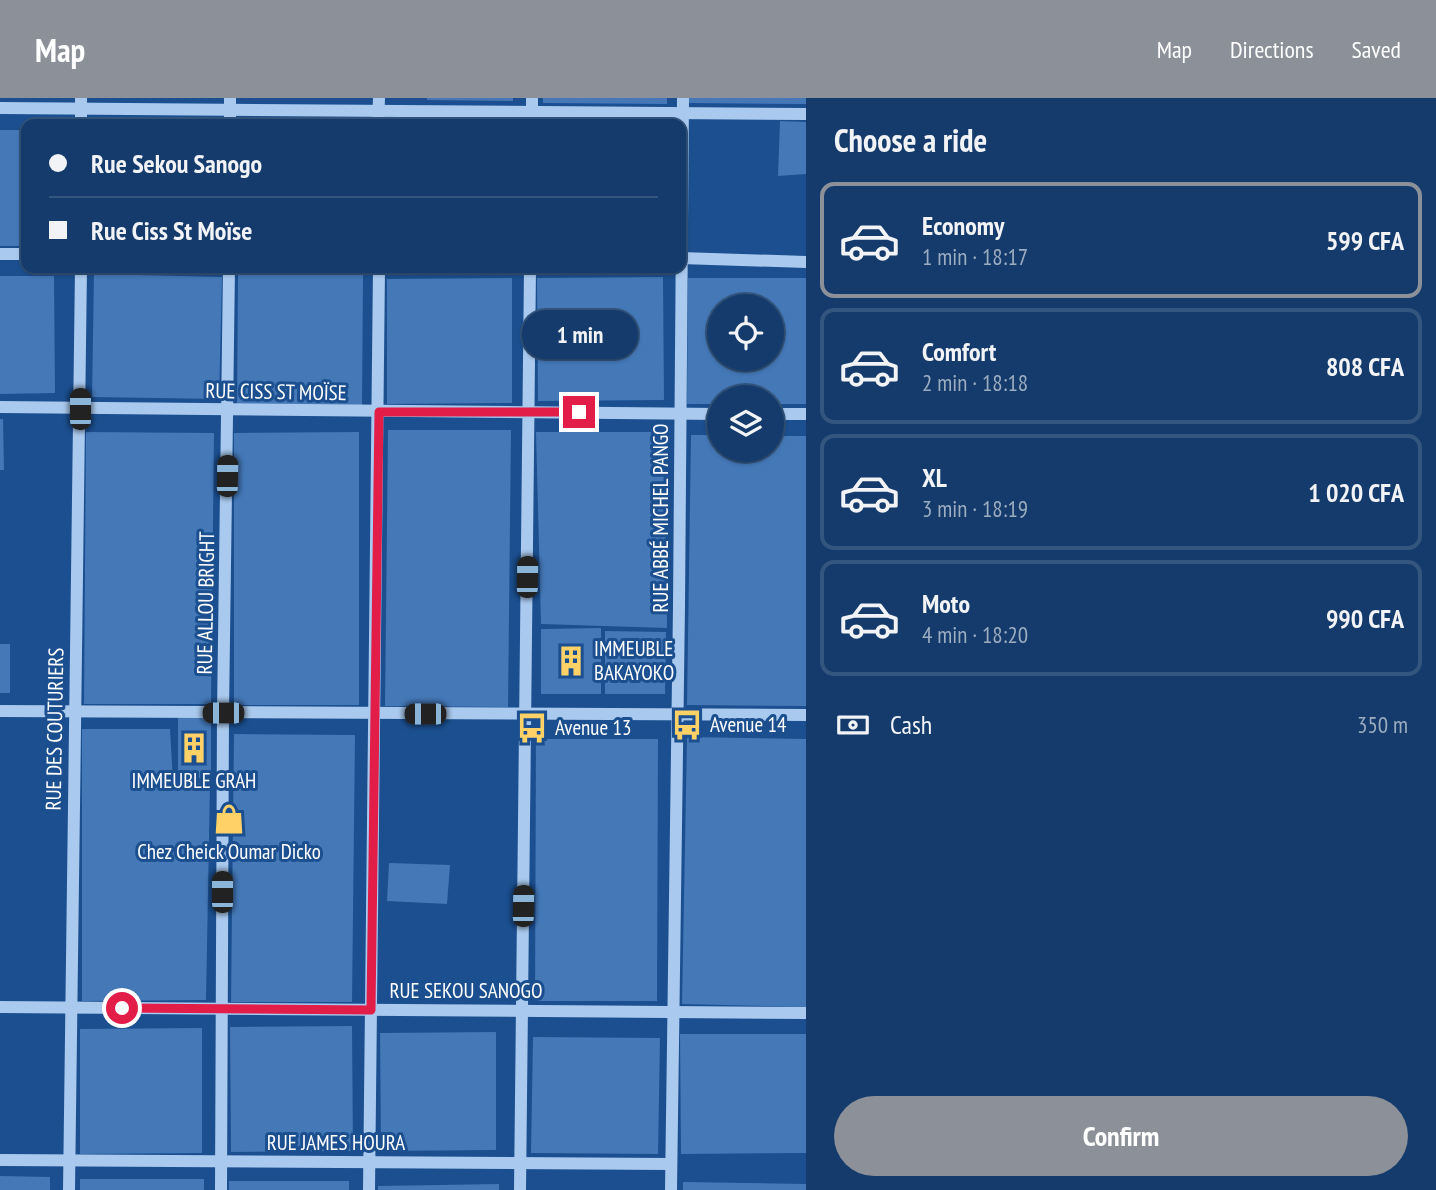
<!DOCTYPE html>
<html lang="en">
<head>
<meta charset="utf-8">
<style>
  body { margin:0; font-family:"PT Sans Narrow",sans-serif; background:#1d4271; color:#f1f3f6; height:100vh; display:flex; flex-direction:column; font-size:26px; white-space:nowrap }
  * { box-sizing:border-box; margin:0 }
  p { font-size:23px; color:#9dadc1 }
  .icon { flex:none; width:38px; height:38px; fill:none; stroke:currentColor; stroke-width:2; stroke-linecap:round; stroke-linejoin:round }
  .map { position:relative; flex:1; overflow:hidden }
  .side { display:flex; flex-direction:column; background:#143b6b; width:630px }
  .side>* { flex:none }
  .top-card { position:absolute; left:21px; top:21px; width:665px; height:154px; border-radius:14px; box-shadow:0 2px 5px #0004,0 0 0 2px #33557e; display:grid; align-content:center; height:154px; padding:0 28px; background:#143b6b }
  .buttons { position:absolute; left:707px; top:196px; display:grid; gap:14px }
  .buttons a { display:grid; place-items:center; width:77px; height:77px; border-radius:50%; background:#143b6b; box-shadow:0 2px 5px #0004,0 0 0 2px #33557e; font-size:35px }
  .end { position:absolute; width:32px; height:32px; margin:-16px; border:9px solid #e11d48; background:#fff; box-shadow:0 0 0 4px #fff }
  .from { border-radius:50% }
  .bubble { position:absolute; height:49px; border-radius:24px; background:#143b6b; box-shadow:0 2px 5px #0004,0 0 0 2px #33557e; font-size:23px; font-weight:800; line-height:49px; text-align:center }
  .car { position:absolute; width:21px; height:42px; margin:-21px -10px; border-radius:9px; box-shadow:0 0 5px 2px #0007; background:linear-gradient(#222 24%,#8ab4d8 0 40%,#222 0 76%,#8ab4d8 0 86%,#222 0) }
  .top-card b { display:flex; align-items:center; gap:24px; height:66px; font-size:26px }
  .top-card b+b { border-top:2px solid #33557e }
  .top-card i { width:18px; height:18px; background:#f1f3f6 }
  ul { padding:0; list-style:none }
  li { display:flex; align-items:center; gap:21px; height:116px; margin:0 14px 10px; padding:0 14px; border:4px solid #33557e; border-radius:14px }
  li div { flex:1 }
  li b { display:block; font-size:26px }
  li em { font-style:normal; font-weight:800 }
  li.active { border-color:#8c9099 }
  li>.icon { width:63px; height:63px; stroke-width:1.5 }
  h2 { padding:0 28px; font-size:32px; line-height:84px }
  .pay { display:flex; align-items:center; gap:18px; height:77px; padding:0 28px; font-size:26px }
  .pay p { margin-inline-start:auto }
  .primary-button { display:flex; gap:14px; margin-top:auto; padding:14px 28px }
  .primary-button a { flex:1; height:80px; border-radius:42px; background:#8c9099; color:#fff; font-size:28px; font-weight:800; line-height:80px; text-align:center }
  header { display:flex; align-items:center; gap:42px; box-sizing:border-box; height:98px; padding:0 35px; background:#8c9099; color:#fff }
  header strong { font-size:33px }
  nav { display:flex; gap:38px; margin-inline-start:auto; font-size:24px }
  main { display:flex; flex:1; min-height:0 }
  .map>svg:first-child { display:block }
</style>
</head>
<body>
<header>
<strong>Map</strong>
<nav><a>Map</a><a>Directions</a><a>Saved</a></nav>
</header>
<main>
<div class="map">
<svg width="806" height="1092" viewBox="0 0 806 1092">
  <rect width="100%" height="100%" fill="#1b4f8f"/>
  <g fill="#4478b7" fill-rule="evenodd">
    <path d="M427,0H513V3L427,2Z"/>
    <path d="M543,0H667V6L543,5Z"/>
    <path d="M687,0H806V6L687,5Z"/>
    <path d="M780,23L806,24V76L778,78Z"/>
    <rect x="0" y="32" width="26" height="116"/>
    <path d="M94,176L222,179L219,301L92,299Z"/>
    <path d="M238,177H363L362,307L237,306Z"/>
    <path d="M0,178H54L55,295L0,296Z"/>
    <path d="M663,179L664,302L538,303L537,180Z"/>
    <path d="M512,180V305L387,306V181Z"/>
    <path d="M688,180H806V306H772V299H719V306H687ZM719,208H772V261H719Z"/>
    <path d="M0,321H3L4,372H0Z"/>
    <path d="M388,332H511L508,609L385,608Z"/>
    <path d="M86,334L214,335L211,606H84Z"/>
    <path d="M359,334V607H234V335Z"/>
    <path d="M536,334H665L667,530L541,526Z"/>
    <path d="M691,337H719V352H772V338H806V608L687,607Z"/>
    <path d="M601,530V596H541V531Z"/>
    <path d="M605,533L666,534L665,596H605Z"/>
    <rect x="0" y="546" width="10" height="49"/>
    <rect x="178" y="619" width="33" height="61"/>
    <path d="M82,631H170L173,683L210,686L206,902L82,903Z"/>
    <path d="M234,636L355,637L352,904H231Z"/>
    <path d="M687,639L806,641V909L682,906Z"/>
    <path d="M536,641H658L657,903H535Z"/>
    <path d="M389,765L450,767L447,806L387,803Z"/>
    <path d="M352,928L353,1053L231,1054L230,929Z"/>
    <path d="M202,930V1055L80,1056V931Z"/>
    <path d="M496,934V1052L381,1053L380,935Z"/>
    <path d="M680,936H806V1055L681,1056Z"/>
    <path d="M533,939L660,940L658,1056L531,1055Z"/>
    <path d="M0,1078L50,1079V1092H0Z"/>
    <rect x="80" y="1081" width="124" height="11"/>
    <rect x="229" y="1083" width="120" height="9"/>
    <path d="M683,1084L806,1086V1092H683Z"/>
    <path d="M499,1086V1092H378V1088Z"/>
  </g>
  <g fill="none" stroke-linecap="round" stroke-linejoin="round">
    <g stroke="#a9c9ee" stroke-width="12">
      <path d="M0,10L806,16"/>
      <path d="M81,26V0"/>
      <path d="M230,26V0"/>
      <path d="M378,26L379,0"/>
      <path d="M532,26V0"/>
      <path d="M0,156H26"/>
      <path d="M681,160L806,164"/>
      <path d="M0,309L719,316"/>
      <path d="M772,316H806"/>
      <path d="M0,613L806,617"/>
      <path d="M0,909L806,915"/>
      <path d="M0,1062L671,1066"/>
      <path d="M69,1092L81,170"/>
      <path d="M221,1092L223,615L229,170"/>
      <path d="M369,1092L379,170"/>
      <path d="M520,1092L530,170"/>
      <path d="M671,1092L679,508L683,0"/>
    </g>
  </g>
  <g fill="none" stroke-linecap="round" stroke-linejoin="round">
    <path stroke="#e11d48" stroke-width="9" d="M122,910L371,912L379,314H579"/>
  </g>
  <defs>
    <g id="building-bare" transform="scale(2.415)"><path d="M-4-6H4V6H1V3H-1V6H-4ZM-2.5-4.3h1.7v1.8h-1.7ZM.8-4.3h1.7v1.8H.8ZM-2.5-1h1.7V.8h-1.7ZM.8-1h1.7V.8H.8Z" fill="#ffd166" stroke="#1b4f8f" stroke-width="2.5" paint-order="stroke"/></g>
    <g id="bus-bare" transform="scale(2.415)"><path d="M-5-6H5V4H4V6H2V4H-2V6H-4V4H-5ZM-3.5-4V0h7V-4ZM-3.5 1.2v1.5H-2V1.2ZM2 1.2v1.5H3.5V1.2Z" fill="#ffd166" stroke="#1b4f8f" stroke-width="2.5" paint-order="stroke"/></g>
    <g id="shop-bare" transform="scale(2.415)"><path d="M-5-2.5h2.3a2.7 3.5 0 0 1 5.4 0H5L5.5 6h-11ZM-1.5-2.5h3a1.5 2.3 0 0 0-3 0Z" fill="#ffd166" stroke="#1b4f8f" stroke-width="2.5" paint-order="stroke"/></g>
  </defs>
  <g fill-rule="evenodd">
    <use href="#building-bare" x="571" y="563"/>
    <use href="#bus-bare" x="687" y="627"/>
    <use href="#bus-bare" x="532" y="630"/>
    <use href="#building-bare" x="194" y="650"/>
    <use href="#shop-bare" x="229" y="721"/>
  </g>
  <g text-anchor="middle" stroke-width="6" stroke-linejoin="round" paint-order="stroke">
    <g font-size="21" fill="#fff" stroke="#1b4f8f">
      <text transform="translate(276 294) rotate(1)" y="7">RUE CISS ST MOÏSE</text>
      <text transform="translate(661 420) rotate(-90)" y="7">RUE ABBÉ MICHEL PANGO</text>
      <text transform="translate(206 505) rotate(-89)" y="7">RUE ALLOU BRIGHT</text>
      <text transform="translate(55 631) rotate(-89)" y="7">RUE DES COUTURIERS</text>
      <text x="466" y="900">RUE SEKOU SANOGO</text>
      <text x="336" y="1052">RUE JAMES HOURA</text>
    </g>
    <g font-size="21" fill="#fff" stroke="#1b4f8f" text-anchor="start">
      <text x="594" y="558">IMMEUBLE<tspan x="594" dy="24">BAKAYOKO</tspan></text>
      <text x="710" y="634">Avenue 14</text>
      <text x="555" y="637">Avenue 13</text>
      <text x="194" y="690" text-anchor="middle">IMMEUBLE GRAH</text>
      <text x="229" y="761" text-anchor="middle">Chez Cheick Oumar Dicko</text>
    </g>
  </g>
</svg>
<div class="buttons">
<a><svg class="icon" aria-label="locate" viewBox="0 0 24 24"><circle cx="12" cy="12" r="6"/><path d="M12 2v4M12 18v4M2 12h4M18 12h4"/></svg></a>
<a><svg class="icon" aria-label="layers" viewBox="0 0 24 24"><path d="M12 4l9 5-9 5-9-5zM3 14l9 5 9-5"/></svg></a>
</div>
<i class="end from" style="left:122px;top:910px"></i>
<i class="end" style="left:579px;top:314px"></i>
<div class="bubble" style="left:522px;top:212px;width:116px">1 min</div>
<i class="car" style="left:80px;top:311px;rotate:0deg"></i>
<i class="car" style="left:227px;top:378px;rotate:1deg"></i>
<i class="car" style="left:527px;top:479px;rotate:1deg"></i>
<i class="car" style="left:223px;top:615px;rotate:270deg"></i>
<i class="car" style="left:425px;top:616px;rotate:270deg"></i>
<i class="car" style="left:222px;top:794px;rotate:0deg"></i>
<i class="car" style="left:523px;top:808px;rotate:1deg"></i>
<div class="top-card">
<b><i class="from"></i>Rue Sekou Sanogo</b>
<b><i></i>Rue Ciss St Moïse</b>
</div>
</div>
<section class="side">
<h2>Choose a ride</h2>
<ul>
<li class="active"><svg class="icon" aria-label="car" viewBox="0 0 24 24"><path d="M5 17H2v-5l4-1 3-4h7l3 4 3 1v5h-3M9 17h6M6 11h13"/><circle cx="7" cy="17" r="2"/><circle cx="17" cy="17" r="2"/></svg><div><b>Economy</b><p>1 min · 18:17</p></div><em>599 CFA</em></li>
<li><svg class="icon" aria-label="car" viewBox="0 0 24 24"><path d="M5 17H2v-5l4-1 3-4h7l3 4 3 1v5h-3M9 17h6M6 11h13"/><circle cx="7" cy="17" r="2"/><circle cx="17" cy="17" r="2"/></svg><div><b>Comfort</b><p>2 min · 18:18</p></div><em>808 CFA</em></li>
<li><svg class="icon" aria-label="car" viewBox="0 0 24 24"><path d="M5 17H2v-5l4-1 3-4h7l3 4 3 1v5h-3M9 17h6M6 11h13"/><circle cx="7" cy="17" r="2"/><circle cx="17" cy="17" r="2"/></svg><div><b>XL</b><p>3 min · 18:19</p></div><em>1 020 CFA</em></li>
<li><svg class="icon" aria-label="car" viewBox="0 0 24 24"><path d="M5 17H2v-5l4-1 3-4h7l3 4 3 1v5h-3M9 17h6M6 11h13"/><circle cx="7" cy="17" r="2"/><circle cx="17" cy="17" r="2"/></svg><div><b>Moto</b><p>4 min · 18:20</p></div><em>990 CFA</em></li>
</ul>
<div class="pay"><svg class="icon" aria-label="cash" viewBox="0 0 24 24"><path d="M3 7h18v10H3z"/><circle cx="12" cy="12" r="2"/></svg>Cash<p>350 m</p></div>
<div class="primary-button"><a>Confirm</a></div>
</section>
</main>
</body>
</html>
